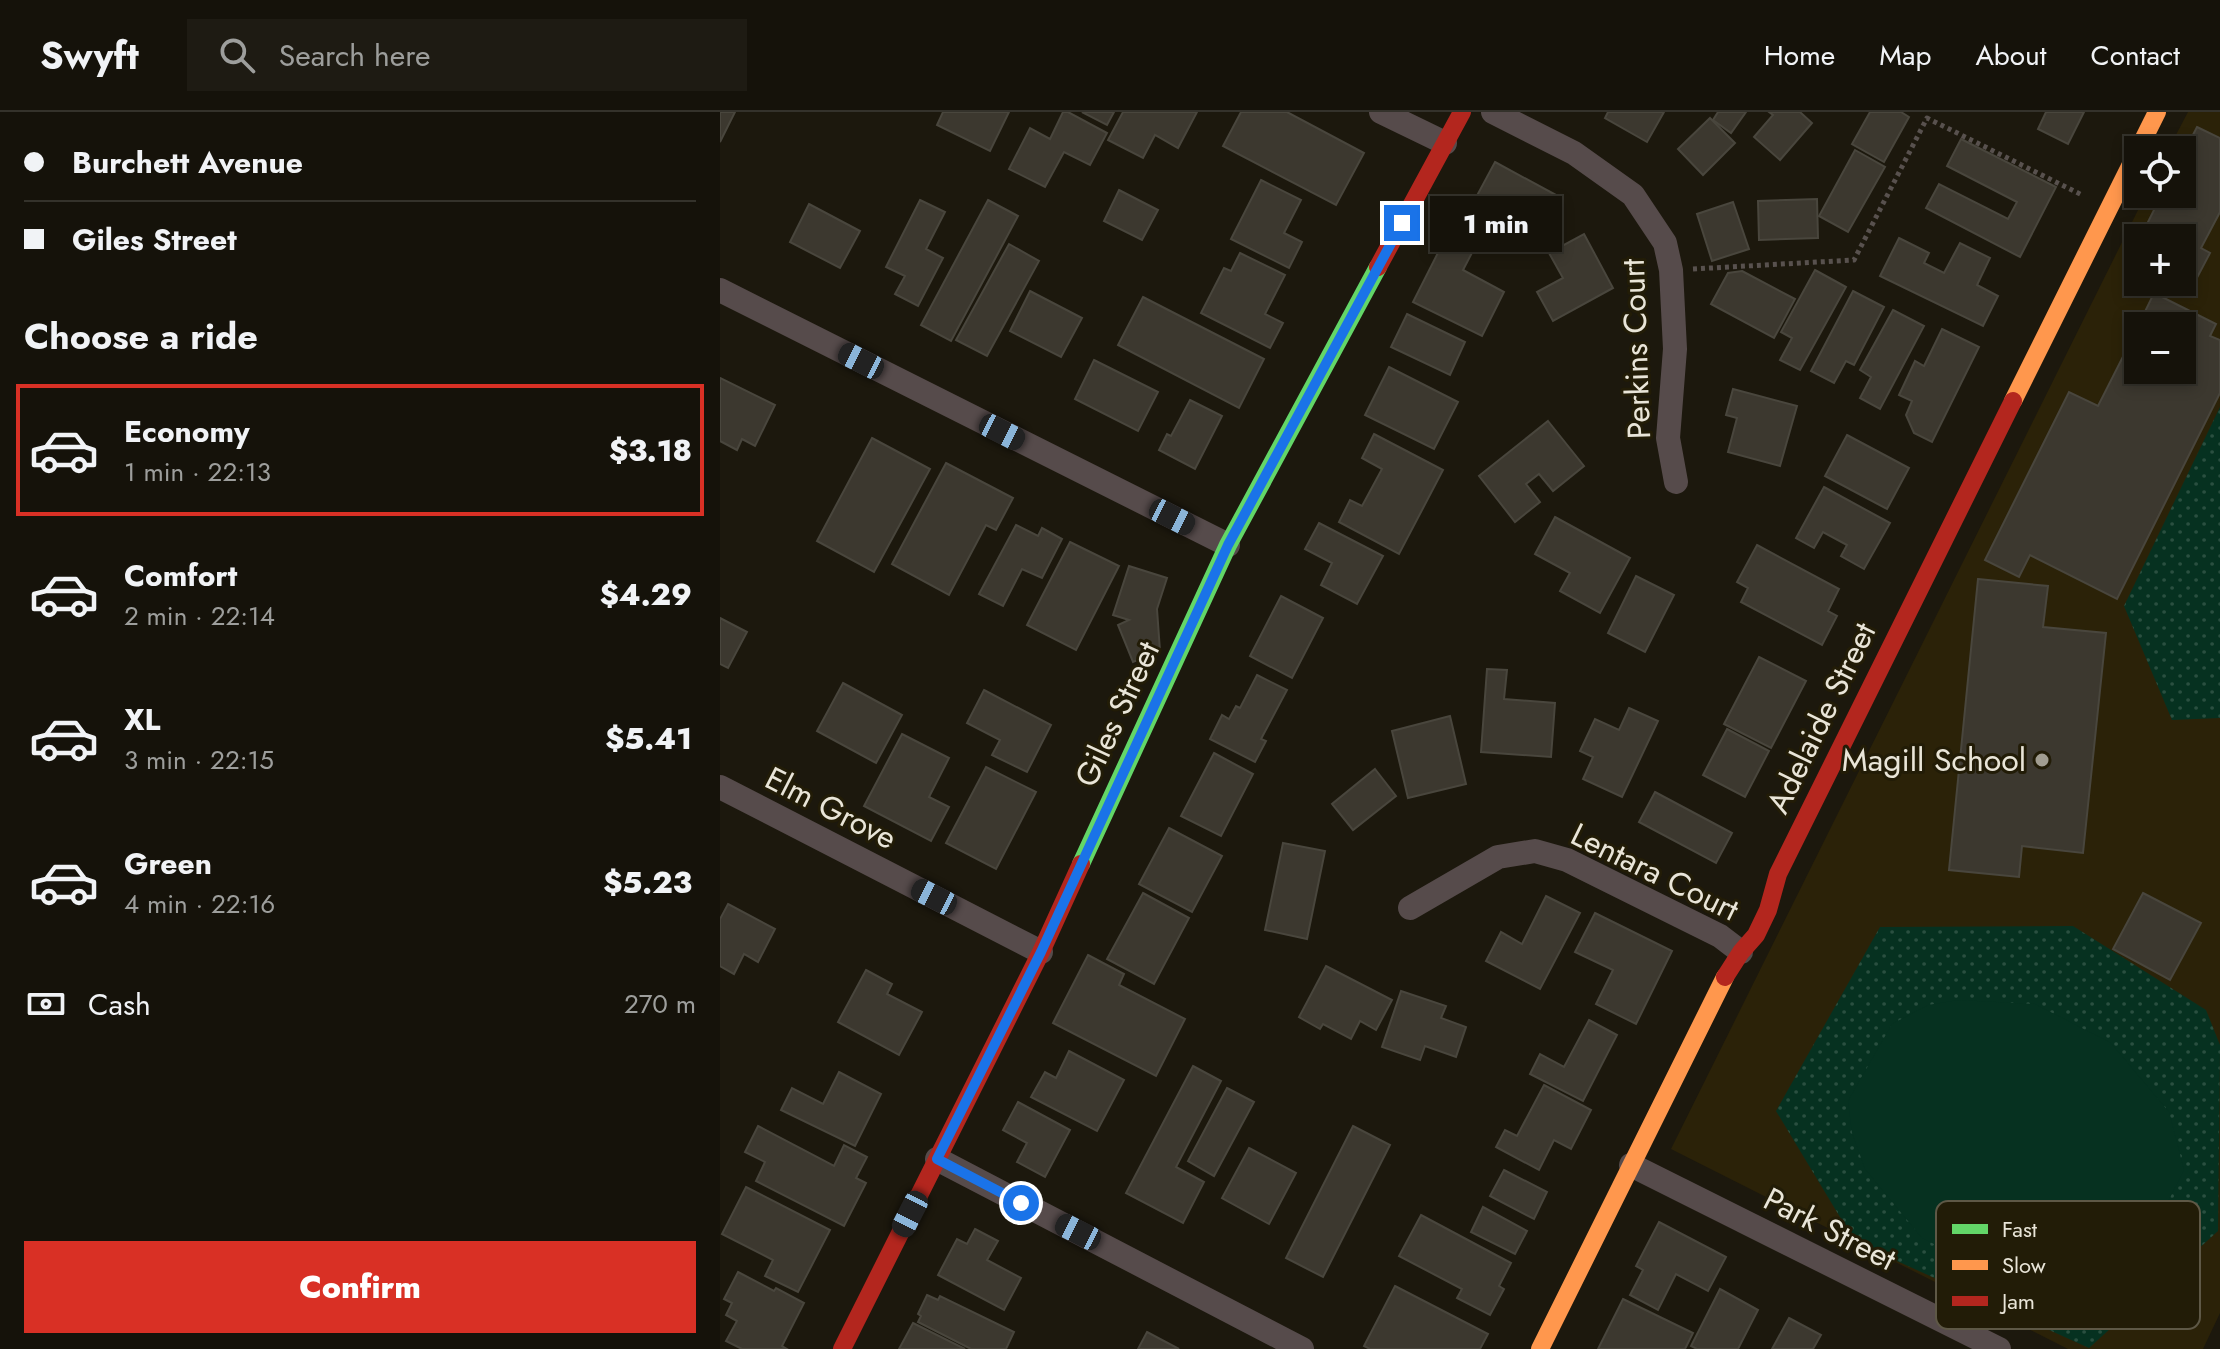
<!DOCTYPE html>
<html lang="en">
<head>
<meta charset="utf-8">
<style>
  body { margin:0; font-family:Jost,sans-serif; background:#1e1b13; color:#f1f3f6; height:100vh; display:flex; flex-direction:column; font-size:30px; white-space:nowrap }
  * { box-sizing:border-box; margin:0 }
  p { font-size:26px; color:#9d9e9c }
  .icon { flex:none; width:44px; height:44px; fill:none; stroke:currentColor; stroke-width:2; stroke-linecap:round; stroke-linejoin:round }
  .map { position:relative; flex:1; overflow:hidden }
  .drawer { display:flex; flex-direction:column; background:#15120a; width:720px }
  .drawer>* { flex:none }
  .guide { display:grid; align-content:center; height:176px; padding:0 24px; background:#15120a }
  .controls { position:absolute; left:1404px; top:24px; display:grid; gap:16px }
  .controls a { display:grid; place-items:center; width:72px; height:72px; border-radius:0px; background:#15120a; box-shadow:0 4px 12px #0003,0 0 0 2px #34322b; font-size:40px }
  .end { position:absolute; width:36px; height:36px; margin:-18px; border:10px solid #1a73e8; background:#fff; box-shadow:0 0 0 4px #fff }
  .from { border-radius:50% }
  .bubble { position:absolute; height:56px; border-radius:0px; background:#15120a; box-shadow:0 4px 12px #0003,0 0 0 2px #34322b; font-size:26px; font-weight:800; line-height:56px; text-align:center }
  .car { position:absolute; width:24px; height:48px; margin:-24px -12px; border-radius:10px; box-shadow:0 0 6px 2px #0007; background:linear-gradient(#222 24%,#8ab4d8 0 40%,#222 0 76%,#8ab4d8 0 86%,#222 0) }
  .guide b { display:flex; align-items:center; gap:28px; height:76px; font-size:30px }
  .guide b+b { border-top:2px solid #34322b }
  .guide i { width:20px; height:20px; background:#f1f3f6 }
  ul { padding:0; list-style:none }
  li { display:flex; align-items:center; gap:24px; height:132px; margin:0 16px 12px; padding:0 8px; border:4px solid transparent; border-radius:0px }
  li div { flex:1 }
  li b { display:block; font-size:30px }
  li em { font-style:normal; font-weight:800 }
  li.on { border-color:#d93025 }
  li>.icon { width:72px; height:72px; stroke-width:1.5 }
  h2 { padding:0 24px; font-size:36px; line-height:96px }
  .pay { display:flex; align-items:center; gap:20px; height:88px; padding:0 24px; font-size:30px }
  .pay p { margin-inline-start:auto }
  .cta { display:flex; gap:16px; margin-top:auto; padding:16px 24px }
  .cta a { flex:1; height:92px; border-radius:0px; background:#d93025; color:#fff; font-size:32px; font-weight:800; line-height:92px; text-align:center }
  header { display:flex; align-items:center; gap:48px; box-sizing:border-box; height:112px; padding:0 40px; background:#15120a; border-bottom:2px solid #34322b }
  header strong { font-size:38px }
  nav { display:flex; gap:44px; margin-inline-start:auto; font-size:28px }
  .search { width:560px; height:72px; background:#1e1b13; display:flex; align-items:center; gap:20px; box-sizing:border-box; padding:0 28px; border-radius:0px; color:#9d9e9c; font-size:30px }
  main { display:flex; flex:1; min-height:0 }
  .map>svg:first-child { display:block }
</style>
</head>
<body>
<header>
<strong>Swyft</strong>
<div class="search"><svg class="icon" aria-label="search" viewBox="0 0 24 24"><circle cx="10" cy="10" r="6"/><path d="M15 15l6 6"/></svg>Search here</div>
<nav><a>Home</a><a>Map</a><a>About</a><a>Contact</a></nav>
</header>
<main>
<section class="drawer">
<div class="guide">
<b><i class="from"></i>Burchett Avenue</b>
<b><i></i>Giles Street</b>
</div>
<h2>Choose a ride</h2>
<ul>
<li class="on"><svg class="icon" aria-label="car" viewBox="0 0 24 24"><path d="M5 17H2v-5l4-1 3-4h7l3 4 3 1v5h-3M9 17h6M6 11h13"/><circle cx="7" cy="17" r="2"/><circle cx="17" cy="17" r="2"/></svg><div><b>Economy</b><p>1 min · 22:13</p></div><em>$3.18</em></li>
<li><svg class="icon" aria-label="car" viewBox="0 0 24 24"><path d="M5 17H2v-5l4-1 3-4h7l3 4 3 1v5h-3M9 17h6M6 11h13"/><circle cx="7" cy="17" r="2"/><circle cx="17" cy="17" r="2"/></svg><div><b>Comfort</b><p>2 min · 22:14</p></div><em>$4.29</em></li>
<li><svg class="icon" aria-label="car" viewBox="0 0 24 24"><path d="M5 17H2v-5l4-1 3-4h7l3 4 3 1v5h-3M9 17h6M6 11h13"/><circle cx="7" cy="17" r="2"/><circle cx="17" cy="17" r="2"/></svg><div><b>XL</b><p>3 min · 22:15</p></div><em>$5.41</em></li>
<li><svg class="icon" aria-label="car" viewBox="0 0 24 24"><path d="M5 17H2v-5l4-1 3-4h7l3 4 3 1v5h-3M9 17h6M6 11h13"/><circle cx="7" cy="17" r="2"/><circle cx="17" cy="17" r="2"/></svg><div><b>Green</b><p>4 min · 22:16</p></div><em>$5.23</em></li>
</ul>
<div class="pay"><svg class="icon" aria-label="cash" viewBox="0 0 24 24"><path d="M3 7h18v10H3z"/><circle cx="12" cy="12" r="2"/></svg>Cash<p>270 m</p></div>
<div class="cta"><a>Confirm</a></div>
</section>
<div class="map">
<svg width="1500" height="1237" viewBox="0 0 1500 1237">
  <defs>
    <pattern id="park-dots" width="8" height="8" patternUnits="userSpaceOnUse" patternTransform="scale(2)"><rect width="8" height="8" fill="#063120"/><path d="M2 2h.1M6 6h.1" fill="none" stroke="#2a4f40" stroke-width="1.8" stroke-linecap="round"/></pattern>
  </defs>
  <rect width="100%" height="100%" fill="#1c180d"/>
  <path fill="#2b2208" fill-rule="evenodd" d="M1468,0H1500V1201L1483,1237H1348L951,1037L1426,82H1462V38H1448ZM1418,126H1462V170H1418ZM1418,214H1462V258H1418Z"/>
  <g fill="url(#park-dots)">
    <path d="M1500,295V606L1452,608L1404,494Z"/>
    <path d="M1353,814L1486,898L1500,933L1498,1119L1369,1236L1135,1130L1056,999L1160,815Z"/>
  </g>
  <path fill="#063120" d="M1238,888L1315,892L1391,931L1449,1000L1464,1058L1416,1153L1382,1165L1354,1169L1276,1163L1202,1126L1145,1057L1132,1021L1128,989L1172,912L1208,893Z"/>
  <g fill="#3c382f" stroke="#49463d" stroke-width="2">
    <path d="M0,0H15L0,30Z"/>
    <path d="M223,0H289L270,39L217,13Z"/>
    <path d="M343,0H348L387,21L370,53L344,40L325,75L289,57L310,16L330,27Z"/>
    <path d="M362,0H394L387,13Z"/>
    <path d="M403,0H477L458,36L435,23L423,46L388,28Z"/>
    <path d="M521,0H567L644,41L616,93L503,34Z"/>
    <path d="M888,0H944L927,30L885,6Z"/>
    <path d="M998,0H1026L1011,21L993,8Z"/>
    <path d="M1049,0H1080L1092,11L1060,48L1034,25L1053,3Z"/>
    <path d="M1150,0H1181L1189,5L1164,50L1132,32Z"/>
    <path d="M1326,0H1364L1348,32L1318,17Z"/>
    <path d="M990,6L1015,31L983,63L958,37Z"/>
    <path d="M1477,15L1500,26V100L1481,136L1490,141L1469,181L1449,170H1462V126H1420L1442,82H1462V44Z"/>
    <path d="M1241,27L1336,75L1300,145L1206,96L1219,72L1288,107L1297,90L1227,54Z"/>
    <path d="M1135,38L1165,55L1128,120L1099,104Z"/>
    <path d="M775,50L836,83L806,138L786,127L794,113L753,91Z"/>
    <path d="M541,68L581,88L564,121L582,130L569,156L511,127Z"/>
    <path d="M399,78L438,98L422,128L384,109Z"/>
    <path d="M1097,87L1098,126L1039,128L1038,89Z"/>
    <path d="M200,88L225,100L206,137L223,146L198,194L175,182L185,164L166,155Z"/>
    <path d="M268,88L298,104L231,229L201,213Z"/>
    <path d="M1013,90L1029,137L992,149L977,102Z"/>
    <path d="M89,92L140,119L120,156L70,130Z"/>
    <path d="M728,121L755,135L743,158L784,180L762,224L693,190Z"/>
    <path d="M864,122L893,176L833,209L817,180L843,166L829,141Z"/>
    <path d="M1179,126L1209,141L1204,151L1224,161L1240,131L1270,146L1257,173L1278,184L1263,214L1160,164Z"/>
    <path d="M289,132L319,149L267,244L236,228Z"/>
    <path d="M520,141L565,163L545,202L563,211L550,236L481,201L504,156L511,159Z"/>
    <path d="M1095,158L1126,175L1080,258L1060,248L1072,226L1061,220Z"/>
    <path d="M1022,159L1075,187L1054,226L991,192L1008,161Z"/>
    <path d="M310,179L362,206L341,245L290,219Z"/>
    <path d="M1133,179L1164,195L1134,253L1126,249L1114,271L1091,259Z"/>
    <path d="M1434,181L1496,212L1490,224L1500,228V281L1397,487L1310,443L1299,465L1265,448L1349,280L1378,294L1418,215V258H1462V214H1418Z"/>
    <path d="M423,185L544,247L519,296L398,233Z"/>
    <path d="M1173,198L1204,214L1160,297L1140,286L1151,265L1140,258Z"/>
    <path d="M687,202L745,230L730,263L671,235Z"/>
    <path d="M1222,217L1259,235L1212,330L1194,321L1186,303L1192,289L1179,283L1195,249L1204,254Z"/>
    <path d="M374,248L438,280L418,319L355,287Z"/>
    <path d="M669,255L738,290L714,337L645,303Z"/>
    <path d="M0,266L55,293L35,334L22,327L17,338L0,329Z"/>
    <path d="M1013,277L1077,294L1060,354L1008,340L1017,306L1006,303Z"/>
    <path d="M470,288L502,304L475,357L439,338L447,322L451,324Z"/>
    <path d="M828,309L864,354L833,379L819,362L806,372L820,390L795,410L759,364Z"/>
    <path d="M654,322L723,358L679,442L619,410L630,388L642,394L662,357L642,346Z"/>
    <path d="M1127,323L1189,356L1167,397L1105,364Z"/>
    <path d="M152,326L210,357L154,460L97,429Z"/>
    <path d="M226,351L293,386L276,418L266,413L229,483L172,452Z"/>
    <path d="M1104,375L1170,411L1144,457L1121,444L1127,433L1103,420L1094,436L1076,426Z"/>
    <path d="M835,405L910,446L880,501L840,479L850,461L815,442Z"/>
    <path d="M599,411L663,444L637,492L601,473L612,451L585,437Z"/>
    <path d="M296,413L318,424L322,416L342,427L322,466L302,457L283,494L259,482Z"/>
    <path d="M350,430L399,454L356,538L307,513Z"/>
    <path d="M1037,433L1119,477L1108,499L1117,504L1102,533L1021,490L1028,476L1017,470Z"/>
    <path d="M409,454L447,466L437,497L440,539L413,550L398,513L409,508L393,503Z"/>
    <path d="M916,464L954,483L925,540L888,521Z"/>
    <path d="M1258,467L1328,474L1323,515L1386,521L1363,741L1302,734L1299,765L1229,758Z"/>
    <path d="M561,484L603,506L572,566L530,544Z"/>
    <path d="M0,506L27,520L8,556L0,552Z"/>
    <path d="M1039,545L1086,569L1051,636L1004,612Z"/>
    <path d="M767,557L787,558L784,587L835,591L831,645L761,640Z"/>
    <path d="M537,563L567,578L541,627L546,629L535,650L490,627L502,603L509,607L516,594L520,596Z"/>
    <path d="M123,571L182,603L156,651L97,619Z"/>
    <path d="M264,578L331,613L307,660L272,643L280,628L247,611Z"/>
    <path d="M909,596L938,609L902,685L863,667L873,645L860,639L875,607L899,618Z"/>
    <path d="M730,604L746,672L688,686L672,619Z"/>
    <path d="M1007,617L1049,639L1025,685L983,663Z"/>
    <path d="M182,622L229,646L209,685L229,695L211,729L144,694Z"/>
    <path d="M494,641L533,662L501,724L461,704Z"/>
    <path d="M266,655L316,680L276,757L226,731Z"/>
    <path d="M655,657L676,684L633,718L612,692Z"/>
    <path d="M935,680L1012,721L996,751L919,710Z"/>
    <path d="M449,716L502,744L472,800L419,772Z"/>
    <path d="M563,731L605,739L587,827L545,818Z"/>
    <path d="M423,781L469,806L434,872L387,847Z"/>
    <path d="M1423,781L1481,811L1450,868L1393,837Z"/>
    <path d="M826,784L860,801L820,877L766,849L781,820L802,832Z"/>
    <path d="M8,792L55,817L38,850L24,842L14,862L0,854V807Z"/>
    <path d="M875,801L952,839L916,912L876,892L893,858L855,840Z"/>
    <path d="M368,843L404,862L399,873L465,907L436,964L333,911Z"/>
    <path d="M606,854L672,888L656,918L640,909L631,927L603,912L600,917L579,905Z"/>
    <path d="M146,858L172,872L167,882L202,900L179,943L118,910Z"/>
    <path d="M681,879L726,894L721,906L746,915L736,945L705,934L700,948L662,935Z"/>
    <path d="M869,908L897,923L863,989L810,962L820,942L844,955Z"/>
    <path d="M349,939L404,968L377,1019L311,985L325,960L336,966Z"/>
    <path d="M473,954L501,969L456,1055L484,1070L463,1111L406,1081Z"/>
    <path d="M119,960L161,982L135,1034L61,998L72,976L103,992Z"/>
    <path d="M824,973L871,998L851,1037L834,1028L819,1058L776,1035L785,1018L797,1024Z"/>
    <path d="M507,976L534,990L494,1064L468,1049Z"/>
    <path d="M298,990L350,1018L325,1065L297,1050L307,1031L283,1018Z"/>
    <path d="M38,1014L114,1054L124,1033L147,1045L136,1066L146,1071L124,1114L36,1069L45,1050L25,1040Z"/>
    <path d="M633,1014L670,1033L603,1165L566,1146Z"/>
    <path d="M529,1036L576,1061L549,1112L502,1086Z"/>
    <path d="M784,1058L827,1080L814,1107L770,1084Z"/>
    <path d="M26,1075L110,1118L78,1180L45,1164L53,1148L2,1122Z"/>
    <path d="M763,1095L807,1119L795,1142L751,1120Z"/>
    <path d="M701,1103L791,1151L779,1174L784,1177L770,1203L737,1186L742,1177L679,1144Z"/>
    <path d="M939,1110L1006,1145L988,1179L956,1162L938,1198L910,1183L923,1158L916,1154Z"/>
    <path d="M255,1117L278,1129L267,1148L301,1166L284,1198L218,1163L237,1127L247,1132Z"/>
    <path d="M18,1160L54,1179L56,1176L84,1191L62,1234L67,1237H22L6,1229L17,1209L6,1203L12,1191L4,1187Z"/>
    <path d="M675,1174L768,1222L760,1237H650L644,1234Z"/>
    <path d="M1000,1177L1038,1198L1018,1237H977L971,1234Z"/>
    <path d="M207,1183L218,1188L220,1184L294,1220L286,1237H251L198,1210L201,1204L198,1202Z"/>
    <path d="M903,1187L973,1221L965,1237H878Z"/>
    <path d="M1069,1206L1101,1223L1093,1237H1052Z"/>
    <path d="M193,1211L245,1237H179Z"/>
    <path d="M427,1220L459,1237H418Z"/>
  </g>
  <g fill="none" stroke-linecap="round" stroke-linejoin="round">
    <path stroke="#58514e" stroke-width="5" stroke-dasharray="4 4" stroke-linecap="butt" d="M973,157L1134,148L1207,6L1362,83"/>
    <g stroke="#564b4b" stroke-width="24">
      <path d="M661,0L725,31"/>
      <path d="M773,0L854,41L913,83L945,131L951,158L955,237L948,326L956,370"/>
      <path d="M0,178L508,433"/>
      <path d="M0,675L321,840"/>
      <path d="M690,796L778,745L815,739L847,748L1000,824L1021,840"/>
      <path d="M217,1047L582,1237"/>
      <path d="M911,1053L1279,1237"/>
    </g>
    <path stroke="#63d668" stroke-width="18" d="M361,752L508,433L658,155"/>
    <g stroke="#ff974d" stroke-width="18">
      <path d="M1293,289L1437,0"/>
      <path d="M820,1237L1005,865"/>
    </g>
    <g stroke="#b3261e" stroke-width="18">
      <path d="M658,155L742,0"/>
      <path d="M1005,865L1021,840L1036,823L1048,798L1058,762L1293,289"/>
      <path d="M122,1237L321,840L361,752"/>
    </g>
  </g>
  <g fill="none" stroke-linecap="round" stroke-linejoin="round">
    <path stroke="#1a73e8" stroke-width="10" d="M301,1091L217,1047L321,840L508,433L682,111"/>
  </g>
  <circle fill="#a19d91" stroke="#221c07" stroke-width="3" cx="1322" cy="648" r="8"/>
  <g text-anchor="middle" stroke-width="6" stroke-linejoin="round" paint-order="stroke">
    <g font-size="32" fill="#e9e5d8" stroke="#221c07">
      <text transform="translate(916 237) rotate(-92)" y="11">Perkins Court</text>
      <text transform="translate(397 602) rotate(-65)" y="11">Giles Street</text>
      <text transform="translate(1101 606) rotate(-64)" y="11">Adelaide Street</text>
      <text transform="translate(111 696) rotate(27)" y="11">Elm Grove</text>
      <text transform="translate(935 760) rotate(26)" y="11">Lentara Court</text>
      <text transform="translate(1110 1117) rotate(27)" y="11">Park Street</text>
    </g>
    <g font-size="32" fill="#e9e5d8" stroke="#221c07" text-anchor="end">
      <text x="1306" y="659">Magill School</text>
    </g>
  </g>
  <rect x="1216" y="1089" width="264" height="128" rx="12" fill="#221c07" stroke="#5e5846" stroke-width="2"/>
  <rect x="1232" y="1112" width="36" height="10" fill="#63d668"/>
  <rect x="1232" y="1148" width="36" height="10" fill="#ff974d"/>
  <rect x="1232" y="1184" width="36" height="10" fill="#b3261e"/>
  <g font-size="22" fill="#e9e5d8">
    <text x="1282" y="1125">Fast</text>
    <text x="1282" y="1161">Slow</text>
    <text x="1282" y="1197">Jam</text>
  </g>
</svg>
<div class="controls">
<a><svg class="icon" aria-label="locate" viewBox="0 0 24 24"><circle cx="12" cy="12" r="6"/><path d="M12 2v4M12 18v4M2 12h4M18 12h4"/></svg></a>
<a>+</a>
<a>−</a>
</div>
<i class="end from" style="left:301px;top:1091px"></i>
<i class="end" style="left:682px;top:111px"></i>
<div class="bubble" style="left:710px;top:84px;width:132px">1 min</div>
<i class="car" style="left:141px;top:249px;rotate:297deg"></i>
<i class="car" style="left:282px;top:320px;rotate:117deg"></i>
<i class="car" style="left:452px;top:405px;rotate:117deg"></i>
<i class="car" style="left:214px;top:785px;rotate:297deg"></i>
<i class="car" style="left:190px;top:1102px;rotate:207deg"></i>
<i class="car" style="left:358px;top:1120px;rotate:297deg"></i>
</div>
</main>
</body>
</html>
